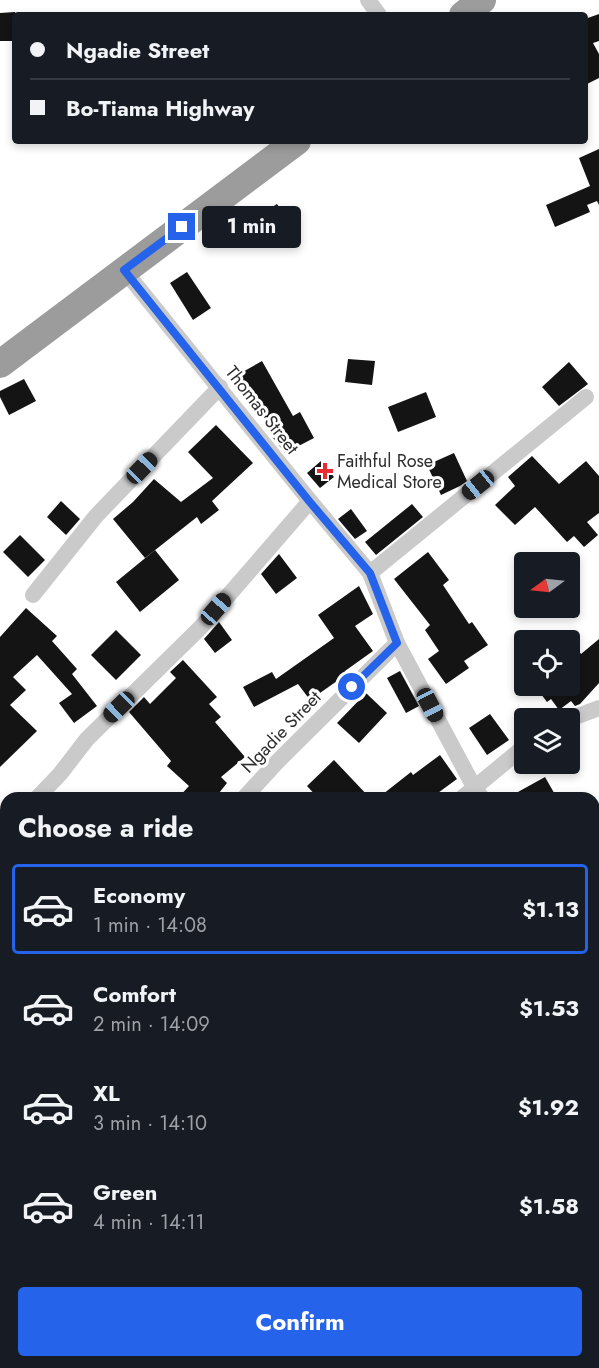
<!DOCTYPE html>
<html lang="en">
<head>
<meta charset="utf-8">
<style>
  body { margin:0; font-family:Jost,sans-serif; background:#20242c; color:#f1f3f6; height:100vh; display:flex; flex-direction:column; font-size:22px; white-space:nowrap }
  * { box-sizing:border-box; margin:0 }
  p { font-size:20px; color:#9ea1a6 }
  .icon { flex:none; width:33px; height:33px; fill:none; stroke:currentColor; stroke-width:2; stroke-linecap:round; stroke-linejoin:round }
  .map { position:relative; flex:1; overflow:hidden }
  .details { position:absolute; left:0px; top:792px; width:600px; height:576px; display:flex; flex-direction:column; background:#171b24; border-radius:18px 18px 0 0; box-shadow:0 3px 9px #0003 }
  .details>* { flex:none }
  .guide { position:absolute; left:12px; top:12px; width:576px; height:132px; border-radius:6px; box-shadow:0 3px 9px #0003; display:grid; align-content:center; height:132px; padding:0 18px; background:#171b24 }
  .needle { width:39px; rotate:255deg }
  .controls { position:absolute; left:514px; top:552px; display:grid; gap:12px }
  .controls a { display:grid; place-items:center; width:66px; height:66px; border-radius:6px; background:#171b24; box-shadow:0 3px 9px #0003; font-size:30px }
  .end { position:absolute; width:27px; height:27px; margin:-14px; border:8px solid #2563eb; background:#fff; box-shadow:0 0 0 3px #fff }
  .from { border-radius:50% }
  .bubble { position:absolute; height:42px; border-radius:6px; background:#171b24; box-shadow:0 3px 9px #0003; font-size:20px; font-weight:700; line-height:42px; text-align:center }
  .car { position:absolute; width:18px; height:36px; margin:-18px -9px; border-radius:8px; box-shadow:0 0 4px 2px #0007; background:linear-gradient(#222 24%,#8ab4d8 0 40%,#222 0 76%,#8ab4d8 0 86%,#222 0) }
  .guide b { display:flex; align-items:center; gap:21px; height:57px; font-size:22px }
  .guide b+b { border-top:2px solid #363941 }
  .guide i { width:15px; height:15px; background:#f1f3f6 }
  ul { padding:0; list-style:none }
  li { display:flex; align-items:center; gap:18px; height:90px; margin:0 12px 9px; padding:0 6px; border:3px solid transparent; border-radius:6px }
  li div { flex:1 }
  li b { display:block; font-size:22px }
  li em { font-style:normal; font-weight:700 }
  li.on { border-color:#2563eb }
  li>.icon { width:54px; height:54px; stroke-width:1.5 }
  h2 { padding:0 18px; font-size:27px; line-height:72px }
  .cta { display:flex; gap:12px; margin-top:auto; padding:12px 18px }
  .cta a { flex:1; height:69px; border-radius:6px; background:#2563eb; color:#fff; font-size:24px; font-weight:700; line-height:69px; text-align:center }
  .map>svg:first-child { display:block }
</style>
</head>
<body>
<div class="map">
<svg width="599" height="1368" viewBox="0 0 599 1368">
  <rect width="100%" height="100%" fill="#fff"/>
  <g fill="#141414">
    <path d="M15,12V41H0V13Z"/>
    <path d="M599,14V41L593,43L599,54V78L585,85V19Z"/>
    <path d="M599,149V205L597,201L587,205L590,212L555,227L546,205L590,186L579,158Z"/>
    <path d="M277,204L286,218L254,237L246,224Z"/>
    <path d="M187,272L211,308L193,320L170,283Z"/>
    <path d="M348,359L375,361L372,385L345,382Z"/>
    <path d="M262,361L293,416L300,412L314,438L285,453L270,434L267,429L270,428L239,374Z"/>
    <path d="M569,362L588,384L559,406L542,387Z"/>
    <path d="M24,379L36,401L9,415L0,397V391Z"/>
    <path d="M426,392L436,417L398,432L388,407Z"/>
    <path d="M216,425L253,463L212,501L219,510L201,524L197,517L145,558L113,519L133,502L154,479L181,502L213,478L188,452Z"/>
    <path d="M454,453L467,481L460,486L441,495L427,465Z"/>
    <path d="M532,456L559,484L586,461L599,476V513L587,522L598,535L584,547L574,536L567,542L535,507L515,525L495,505L515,486L508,477Z"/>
    <path d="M321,461L334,477L320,488L307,473Z"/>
    <path d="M61,501L80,519L66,535L47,517Z"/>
    <path d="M412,504L423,517L376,555L365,542Z"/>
    <path d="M351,509L367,531L355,539L338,519Z"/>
    <path d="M20,535L45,560L28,577L3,552Z"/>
    <path d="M155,550L179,580L140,612L116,582Z"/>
    <path d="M428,552L449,580L443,585L469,624L472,622L488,645L464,661L469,668L446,684L428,659L439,651L425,630L430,625L394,579Z"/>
    <path d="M279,554L297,578L276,594L261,574Z"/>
    <path d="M359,586L373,614L355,626L373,651L345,671L347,674L310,700L298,684L254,707L243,687L272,672L276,679L334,638L318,615Z"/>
    <path d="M26,608L57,636L52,641L77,669L72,674L97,706L74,723L59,703L72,694L37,655L13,677L26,690L10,705L37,731L0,767V637Z"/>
    <path d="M219,622L232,640L215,653L204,639Z"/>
    <path d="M116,630L141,655L116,680L91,655Z"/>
    <path d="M570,639L581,654L599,639V683L580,704L575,706L571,701L559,710L551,699L547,702L535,686H570Z"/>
    <path d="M183,660L217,697L209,704L221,717L215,722L245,757L221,777L227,783L215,798H178L189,786L167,766L171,761L129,712L144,697L150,704L176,678L170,672Z"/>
    <path d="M400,671L419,706L406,713L387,678Z"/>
    <path d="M366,693L387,713L359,743L337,723Z"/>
    <path d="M490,714L509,740L487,755L469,728Z"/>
    <path d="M440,755L457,779L431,798H378L411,772L413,775Z"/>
    <path d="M334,760L370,798H318L307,786Z"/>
    <path d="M545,777L557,798H507Z"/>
  </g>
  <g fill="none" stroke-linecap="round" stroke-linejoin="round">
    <g stroke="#cacaca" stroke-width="16">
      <path d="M368,0L379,15"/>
      <path d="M124,270L310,501L370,573L397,643L474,787L482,798"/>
      <path d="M370,573L586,397"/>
      <path d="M33,595L96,516L220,387"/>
      <path d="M570,719L599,708"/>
      <path d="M37,798L60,774L87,739L201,627L310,501"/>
      <path d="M244,798L277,762L397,643"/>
      <path d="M462,798L525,746"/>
      <path d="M0,842L6,833"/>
      <path d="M594,940L599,946"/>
      <path d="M594,1090L599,1085"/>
      <path d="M594,1274L599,1271"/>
      <path d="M0,1340L6,1332"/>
      <path d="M0,1357L9,1368"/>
      <path d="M452,1368L460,1362"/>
    </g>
    <g stroke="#9c9c9c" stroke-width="28">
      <path d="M463,15L482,0"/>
      <path d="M0,364L297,141"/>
    </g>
  </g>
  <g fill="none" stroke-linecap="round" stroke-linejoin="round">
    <path stroke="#2563eb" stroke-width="8" d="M182,227L124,270L309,501L370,573L397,643L352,687"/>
  </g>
  <path fill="#e72c31" stroke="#fff" stroke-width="2" d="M322 462h6v6h6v6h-6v6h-6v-6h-6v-6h6z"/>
  <g text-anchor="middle" stroke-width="6" stroke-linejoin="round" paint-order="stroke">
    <g font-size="18" fill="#2d2d2d" stroke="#fff">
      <text transform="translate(262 410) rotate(52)" y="6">Thomas Street</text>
      <text transform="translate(281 732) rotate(-46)" y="6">Ngadie Street</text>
    </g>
    <g font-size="18" fill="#2d2d2d" stroke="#fff" text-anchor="start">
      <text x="337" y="467">Faithful Rose<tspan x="337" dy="21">Medical Store</tspan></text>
    </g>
  </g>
</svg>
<div class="controls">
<a><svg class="needle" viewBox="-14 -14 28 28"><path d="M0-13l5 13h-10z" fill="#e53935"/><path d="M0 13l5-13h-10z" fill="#9ea1a6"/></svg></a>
<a><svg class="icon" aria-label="locate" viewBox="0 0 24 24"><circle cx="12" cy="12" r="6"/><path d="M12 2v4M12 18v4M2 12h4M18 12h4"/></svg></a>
<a><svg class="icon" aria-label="layers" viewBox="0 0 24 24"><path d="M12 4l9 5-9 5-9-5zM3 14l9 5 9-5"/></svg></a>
</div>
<i class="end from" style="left:352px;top:687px"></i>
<i class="end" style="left:182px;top:227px"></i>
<div class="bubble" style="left:202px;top:206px;width:99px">1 min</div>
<i class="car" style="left:142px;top:468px;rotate:44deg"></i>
<i class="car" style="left:478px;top:485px;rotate:231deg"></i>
<i class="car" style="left:216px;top:609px;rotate:41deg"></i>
<i class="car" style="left:430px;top:705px;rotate:152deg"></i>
<i class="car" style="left:119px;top:707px;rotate:226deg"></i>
<div class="guide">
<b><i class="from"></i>Ngadie Street</b>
<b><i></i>Bo-Tiama Highway</b>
</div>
<section class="details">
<h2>Choose a ride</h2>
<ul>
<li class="on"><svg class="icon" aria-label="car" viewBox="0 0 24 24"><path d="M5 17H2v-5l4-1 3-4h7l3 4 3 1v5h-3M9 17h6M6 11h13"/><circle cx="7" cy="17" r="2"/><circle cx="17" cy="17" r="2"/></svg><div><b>Economy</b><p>1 min · 14:08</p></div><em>$1.13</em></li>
<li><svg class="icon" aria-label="car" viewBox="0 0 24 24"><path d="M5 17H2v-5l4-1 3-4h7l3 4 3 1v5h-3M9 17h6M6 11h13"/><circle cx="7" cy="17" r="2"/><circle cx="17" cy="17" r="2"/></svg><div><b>Comfort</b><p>2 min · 14:09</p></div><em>$1.53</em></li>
<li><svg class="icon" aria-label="car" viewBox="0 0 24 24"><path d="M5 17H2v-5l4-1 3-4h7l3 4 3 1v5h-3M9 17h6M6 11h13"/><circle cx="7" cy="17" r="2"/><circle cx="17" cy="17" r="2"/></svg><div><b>XL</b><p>3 min · 14:10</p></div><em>$1.92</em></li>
<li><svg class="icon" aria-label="car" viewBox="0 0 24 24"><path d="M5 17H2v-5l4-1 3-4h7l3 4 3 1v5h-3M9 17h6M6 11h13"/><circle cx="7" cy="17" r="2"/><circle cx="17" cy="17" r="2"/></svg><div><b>Green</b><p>4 min · 14:11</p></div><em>$1.58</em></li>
</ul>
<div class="cta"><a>Confirm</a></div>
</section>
</div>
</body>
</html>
